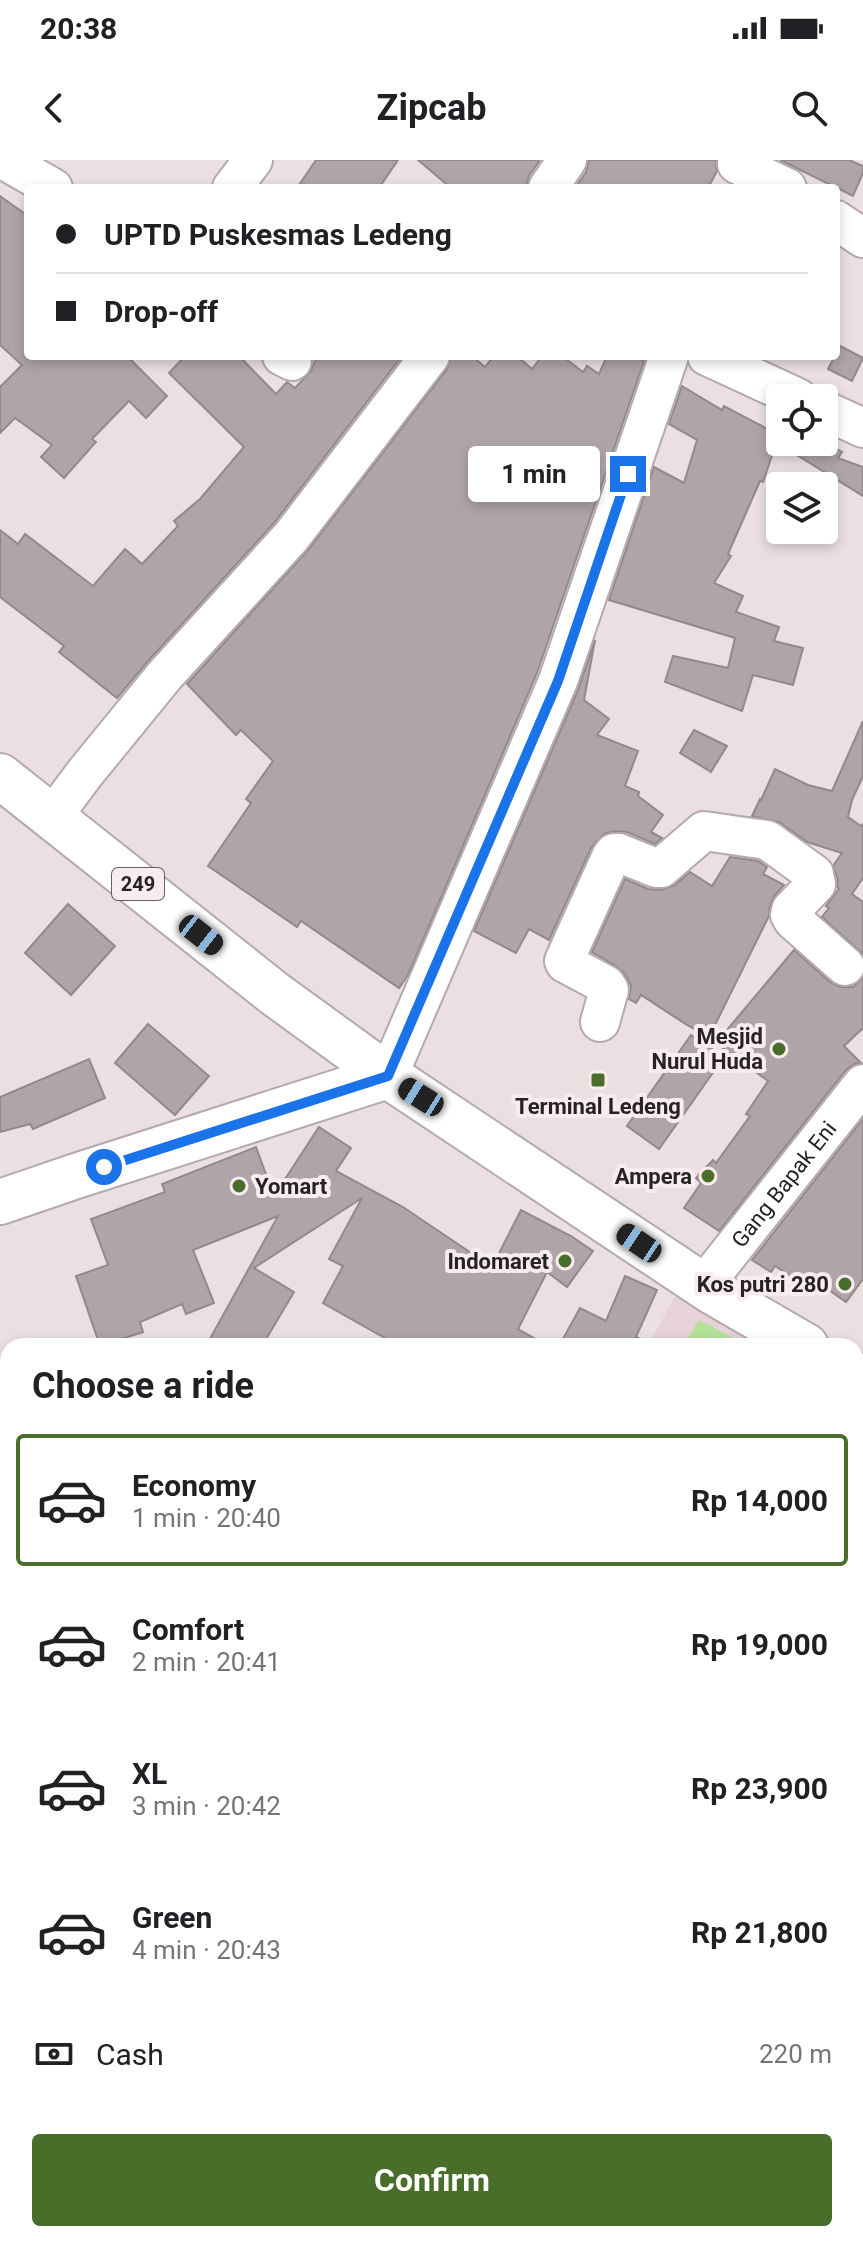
<!DOCTYPE html>
<html lang="en">
<head>
<meta charset="utf-8">
<style>
  body { margin:0; font-family:Roboto,sans-serif; background:#f6f6f6; color:#202124; height:100vh; display:flex; flex-direction:column; font-size:30px; white-space:nowrap }
  * { box-sizing:border-box; margin:0 }
  p { font-size:26px; color:#757577 }
  .icon { flex:none; width:44px; height:44px; fill:none; stroke:currentColor; stroke-width:2; stroke-linecap:round; stroke-linejoin:round }
  .map { position:relative; flex:1; overflow:hidden }
  .panel { position:absolute; left:0px; top:1178px; width:864px; height:904px; display:flex; flex-direction:column; background:#fff; border-radius:24px 24px 0 0; box-shadow:0 4px 12px #0003 }
  .panel>* { flex:none }
  .top-card { position:absolute; left:24px; top:24px; width:816px; height:176px; border-radius:8px; box-shadow:0 4px 12px #0003; display:grid; align-content:center; height:176px; padding:0 32px; background:#fff }
  .controls { position:absolute; left:766px; top:224px; display:grid; gap:16px }
  .controls a { display:grid; place-items:center; width:72px; height:72px; border-radius:8px; background:#fff; box-shadow:0 4px 12px #0003; font-size:40px }
  .end { position:absolute; width:36px; height:36px; margin:-18px; border:10px solid #1a73e8; background:#fff; box-shadow:0 0 0 4px #fff }
  .from { border-radius:50% }
  .bubble { position:absolute; height:56px; border-radius:8px; background:#fff; box-shadow:0 4px 12px #0003; font-size:26px; font-weight:700; line-height:56px; text-align:center }
  .car { position:absolute; width:24px; height:48px; margin:-24px -12px; border-radius:10px; box-shadow:0 0 6px 2px #0007; background:linear-gradient(#222 24%,#8ab4d8 0 40%,#222 0 76%,#8ab4d8 0 86%,#222 0) }
  .top-card b { display:flex; align-items:center; gap:28px; height:76px; font-size:30px }
  .top-card b+b { border-top:2px solid #e0e0e0 }
  .top-card i { width:20px; height:20px; background:#202124 }
  ul { padding:0; list-style:none }
  li { display:flex; align-items:center; gap:24px; height:132px; margin:0 16px 12px; padding:0 16px; border:4px solid transparent; border-radius:8px }
  li div { flex:1 }
  li b { display:block; font-size:30px }
  li em { font-style:normal; font-weight:700 }
  li.current { border-color:#486e29 }
  li>.icon { width:72px; height:72px; stroke-width:1.5 }
  h2 { padding:0 32px; font-size:36px; line-height:96px }
  .pay { display:flex; align-items:center; gap:20px; height:88px; padding:0 32px; font-size:30px }
  .pay p { margin-inline-start:auto }
  .primary-button { display:flex; gap:16px; margin-top:auto; padding:16px 32px }
  .primary-button a { flex:1; height:92px; border-radius:8px; background:#486e29; color:#fff; font-size:32px; font-weight:700; line-height:92px; text-align:center }
  .status { display:flex; justify-content:space-between; align-items:center; height:56px; padding:0 40px; background:#fff; direction:ltr }
  .status svg { height:22px; fill:currentColor }
  header { display:flex; justify-content:space-between; align-items:center; height:104px; padding:0 32px; background:#fff; font-size:36px; font-weight:700 }
  .map>svg:first-child { display:block }
</style>
</head>
<body>
<div class="status"><b>20:38</b><svg viewBox="0 0 49 12"><path d="M0 12V9h3v3zM5 12V6h3v6zM10 12V3h3v9zM15 12V0h3v12zM26 1h20v11H26zM47 4h2v5h-2z"/></svg></div>
<header><svg class="icon" aria-label="back" viewBox="0 0 24 24"><path d="M15 5l-7 7 7 7"/></svg>Zipcab<svg class="icon" aria-label="search" viewBox="0 0 24 24"><circle cx="10" cy="10" r="6"/><path d="M15 15l6 6"/></svg></header>
<div class="map">
<svg width="863" height="2082" viewBox="0 0 863 2082">
  <rect width="100%" height="100%" fill="#ebdfe2"/>
  <g fill="#e6d2d7">
    <path d="M675,1136L730,1167L764,1186H648Z"/>
    <path d="M856,1241L863,1245V2082H23L30,2074H856Z"/>
  </g>
  <g fill="#b4e197">
    <path d="M699,1160L749,1186H683Z"/>
    <path d="M856,1251L863,1255V1344L856,1356Z"/>
    <path d="M472,2074H610L607,2082H469Z"/>
  </g>
  <path fill="#93c174" d="M856,1944H863V2041L856,2038Z"/>
  <g fill="#afa4a7" stroke="#93898b" stroke-width="2">
    <path d="M316,0H398L379,28H297Z"/>
    <path d="M418,0H540L529,16L526,28H451Z"/>
    <path d="M589,0H716L717,11L708,28H575L586,12Z"/>
    <path d="M780,0H849L863,6V13L853,36Z"/>
    <path d="M0,36L28,56V199L31,196H127L167,236L146,258L129,241L92,279L96,282L64,318L41,297L52,285L15,258L0,273V227L22,205L0,185Z"/>
    <path d="M840,186L863,198L852,221L828,209Z"/>
    <path d="M185,196H239L276,234L287,222L295,228L311,211L317,196H402L274,363L149,500L117,538L59,492L64,486L0,437V370L18,384L25,374L93,426L125,389L142,404L178,366L174,361L200,339L244,287L169,213Z"/>
    <path d="M452,196H472L485,207L494,196H517L532,209L542,196H562L583,212L587,206L599,214L607,196H633L644,201L537,513L408,815L399,828L301,761L297,767L208,706L251,643L246,639L273,601L241,570L236,575L187,524L308,390L447,209Z"/>
    <path d="M682,226L722,250L724,246L779,275L763,322L760,321L728,394L731,396L714,423L743,436L736,452L779,467L774,481L803,488L793,525L753,515L742,551L665,522L673,496L728,508L735,478L609,440L654,307L684,323L697,280L669,264Z"/>
    <path d="M776,282H825L842,292L838,298L863,307V336Z"/>
    <path d="M595,480L584,540L609,559L597,575L638,591L625,626L639,632L638,636L663,655L651,672L662,678L655,684L627,672L614,671L604,674L591,688L549,780L529,769L516,793L474,771L578,530Z"/>
    <path d="M863,561V616L852,640L848,657L861,666L863,664V718L852,734L863,742V794L822,757L829,748L826,746L839,729L837,727L838,720L833,706L842,693L807,682L779,662L752,656L760,639L761,640L775,609L808,625L832,631Z"/>
    <path d="M694,570L727,586L711,612L680,593Z"/>
    <path d="M730,697L758,701L767,707L763,714L784,725L775,735L770,745L769,756L709,877L687,865L641,835L636,843L629,839L631,826L625,814L616,806L592,792L625,719L648,729L661,730L675,725L690,712L712,726Z"/>
    <path d="M68,744L115,786L71,835L25,793Z"/>
    <path d="M794,790L830,822L840,827H853L863,818V868L844,886L861,903L854,904L846,910L719,1071L684,1048L701,1023L696,1018L713,1000L716,1003L750,956L746,954L768,921L716,883Z"/>
    <path d="M148,864L209,916L175,955L115,903Z"/>
    <path d="M691,875L724,897L659,989L627,966Z"/>
    <path d="M89,899L105,938L33,969L30,964L0,972V937Z"/>
    <path d="M863,959V1119L846,1142L819,1123L814,1131L775,1106L771,1112L752,1100Z"/>
    <path d="M319,967L351,988L336,1011L403,1047L492,1107L521,1050L571,1076L593,1091L567,1127L547,1112L518,1169L548,1186H399L323,1143L343,1106L329,1099L362,1038L254,1108L294,1132L262,1186H206L278,1056L193,1090L214,1143L186,1154L182,1144L140,1162L143,1172L100,1186L76,1116L108,1105L91,1059L165,1032L162,1024L256,987L274,1036Z"/>
    <path d="M625,1116L657,1130L636,1177L654,1186H559L580,1148L606,1161Z"/>
  </g>
  <g fill="none" stroke-linecap="round" stroke-linejoin="round">
    <g stroke="#b4a9ac" stroke-width="42">
      <g id="minor">
        <path d="M4,0L53,28"/>
        <path d="M737,4L787,28"/>
        <path d="M232,28L253,0"/>
        <path d="M548,28L567,0"/>
        <path d="M836,60L863,78"/>
        <path d="M282,196L292,201"/>
        <path d="M707,196L798,238"/>
        <path d="M824,250L863,268"/>
        <path d="M53,656L85,613L165,515L291,377L430,196"/>
        <path d="M600,862L609,830L606,825L565,803L564,801L611,697L614,693H619L656,708H661L704,671L767,680L814,714L816,724L791,750L790,755L793,760L845,806"/>
        <path d="M388,916L558,521L669,196"/>
        <path id="s1" d="M703,1126L863,924"/>
        <path d="M0,1577L8,1583"/>
        <path d="M0,1896L8,1887"/>
      </g>
    </g>
    <g stroke="#b4a9ac" stroke-width="48">
      <g id="major">
        <path d="M0,616L275,834L388,916L711,1131L806,1186"/>
        <path d="M0,1042L76,1016L388,916"/>
        <path d="M856,1215L863,1219"/>
      </g>
    </g>
    <use href="#minor" stroke="#fff" stroke-width="38"/>
    <use href="#major" stroke="#fff" stroke-width="44"/>
  </g>
  <g fill="none" stroke-linecap="round" stroke-linejoin="round">
    <path stroke="#1a73e8" stroke-width="10" d="M104,1007L388,916L558,521L628,314"/>
  </g>
  <g fill="#486e29" stroke="#f8ecef" stroke-width="3">
    <circle cx="779" cy="889" r="8"/>
    <rect x="590" y="912" width="16" height="16" rx="4"/>
    <circle cx="708" cy="1016" r="8"/>
    <circle cx="239" cy="1026" r="8"/>
    <circle cx="565" cy="1101" r="8"/>
    <circle cx="845" cy="1124" r="8"/>
  </g>
  <g text-anchor="middle" stroke-width="8" stroke-linejoin="round" paint-order="stroke">
    <rect fill="#f8ecef" stroke="#665f61" stroke-width="2" x="112" y="708" width="52" height="32" rx="6"/>
    <g font-size="20" font-weight="bold" fill="#272324">
      <text x="138" y="731">249</text>
    </g>
    <g font-size="22" font-weight="bold" fill="#272324" stroke="#f8ecef" text-anchor="end">
      <text x="763" y="884">Mesjid<tspan x="763" dy="25">Nurul Huda</tspan></text>
      <text x="598" y="954" text-anchor="middle">Terminal Ledeng</text>
      <text x="692" y="1024">Ampera</text>
      <text x="255" y="1034" text-anchor="start">Yomart</text>
      <text x="549" y="1109">Indomaret</text>
      <text x="829" y="1132">Kos putri 280</text>
    </g>
    <g font-size="22" fill="#272324" stroke="#f8ecef">
      <text dy="8" stroke="none"><textPath href="#s1" startOffset="130">Gang Bapak Eni</textPath></text>
    </g>
  </g>
</svg>
<div class="controls">
<a><svg class="icon" aria-label="locate" viewBox="0 0 24 24"><circle cx="12" cy="12" r="6"/><path d="M12 2v4M12 18v4M2 12h4M18 12h4"/></svg></a>
<a><svg class="icon" aria-label="layers" viewBox="0 0 24 24"><path d="M12 4l9 5-9 5-9-5zM3 14l9 5 9-5"/></svg></a>
</div>
<i class="end from" style="left:104px;top:1007px"></i>
<i class="end" style="left:628px;top:314px"></i>
<div class="bubble" style="left:468px;top:286px;width:132px">1 min</div>
<i class="car" style="left:201px;top:775px;rotate:128deg"></i>
<i class="car" style="left:421px;top:937px;rotate:302deg"></i>
<i class="car" style="left:639px;top:1083px;rotate:304deg"></i>
<div class="top-card">
<b><i class="from"></i>UPTD Puskesmas Ledeng</b>
<b><i></i>Drop-off</b>
</div>
<section class="panel">
<h2>Choose a ride</h2>
<ul>
<li class="current"><svg class="icon" aria-label="car" viewBox="0 0 24 24"><path d="M5 17H2v-5l4-1 3-4h7l3 4 3 1v5h-3M9 17h6M6 11h13"/><circle cx="7" cy="17" r="2"/><circle cx="17" cy="17" r="2"/></svg><div><b>Economy</b><p>1 min · 20:40</p></div><em>Rp 14,000</em></li>
<li><svg class="icon" aria-label="car" viewBox="0 0 24 24"><path d="M5 17H2v-5l4-1 3-4h7l3 4 3 1v5h-3M9 17h6M6 11h13"/><circle cx="7" cy="17" r="2"/><circle cx="17" cy="17" r="2"/></svg><div><b>Comfort</b><p>2 min · 20:41</p></div><em>Rp 19,000</em></li>
<li><svg class="icon" aria-label="car" viewBox="0 0 24 24"><path d="M5 17H2v-5l4-1 3-4h7l3 4 3 1v5h-3M9 17h6M6 11h13"/><circle cx="7" cy="17" r="2"/><circle cx="17" cy="17" r="2"/></svg><div><b>XL</b><p>3 min · 20:42</p></div><em>Rp 23,900</em></li>
<li><svg class="icon" aria-label="car" viewBox="0 0 24 24"><path d="M5 17H2v-5l4-1 3-4h7l3 4 3 1v5h-3M9 17h6M6 11h13"/><circle cx="7" cy="17" r="2"/><circle cx="17" cy="17" r="2"/></svg><div><b>Green</b><p>4 min · 20:43</p></div><em>Rp 21,800</em></li>
</ul>
<div class="pay"><svg class="icon" aria-label="cash" viewBox="0 0 24 24"><path d="M3 7h18v10H3z"/><circle cx="12" cy="12" r="2"/></svg>Cash<p>220 m</p></div>
<div class="primary-button"><a>Confirm</a></div>
</section>
</div>
</body>
</html>
